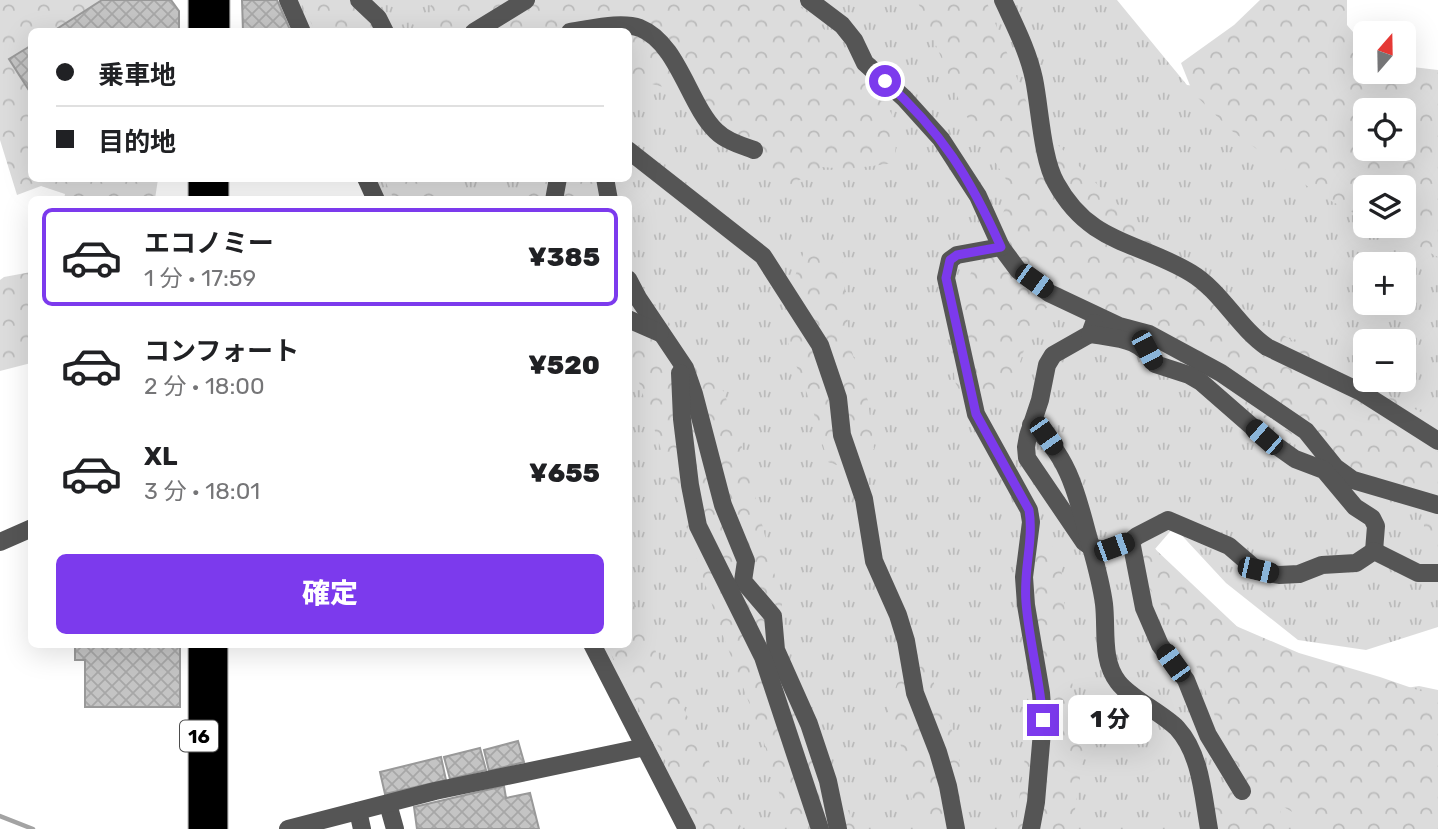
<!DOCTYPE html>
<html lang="ja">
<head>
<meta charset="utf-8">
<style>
  body { margin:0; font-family:Rubik,"Noto Sans JP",sans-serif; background:#f2f2f2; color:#202124; height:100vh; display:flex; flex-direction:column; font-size:26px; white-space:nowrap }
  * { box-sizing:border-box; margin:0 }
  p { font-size:23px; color:#757577 }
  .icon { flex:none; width:38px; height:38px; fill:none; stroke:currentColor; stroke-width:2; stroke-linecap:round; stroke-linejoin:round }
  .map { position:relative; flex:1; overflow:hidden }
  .panel { position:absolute; left:28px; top:196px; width:604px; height:452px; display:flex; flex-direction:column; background:#fff; border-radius:10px; box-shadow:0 7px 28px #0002 }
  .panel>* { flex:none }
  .guide { position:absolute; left:28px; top:28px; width:604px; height:154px; border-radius:10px; box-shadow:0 7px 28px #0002; display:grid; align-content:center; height:154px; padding:0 28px; background:#fff }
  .needle { width:46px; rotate:20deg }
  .tools { position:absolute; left:1353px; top:21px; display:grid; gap:14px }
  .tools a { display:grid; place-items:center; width:63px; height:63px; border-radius:10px; background:#fff; box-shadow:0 7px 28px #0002; font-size:35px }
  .end { position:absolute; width:32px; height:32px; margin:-16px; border:9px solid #7c3aed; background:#fff; box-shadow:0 0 0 4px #fff }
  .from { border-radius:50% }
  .bubble { position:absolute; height:49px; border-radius:10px; background:#fff; box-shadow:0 7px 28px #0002; font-size:23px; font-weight:800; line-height:49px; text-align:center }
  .car { position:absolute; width:21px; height:42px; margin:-21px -10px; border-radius:9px; box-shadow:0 0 5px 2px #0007; background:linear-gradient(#222 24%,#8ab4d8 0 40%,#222 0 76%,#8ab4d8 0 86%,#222 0) }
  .guide b { display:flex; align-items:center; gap:24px; height:66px; font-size:26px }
  .guide b+b { border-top:2px solid #e0e0e0 }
  .guide i { width:18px; height:18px; background:#202124 }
  ul { padding:12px 0 0; list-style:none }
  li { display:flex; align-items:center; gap:21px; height:98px; margin:0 14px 10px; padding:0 14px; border:4px solid transparent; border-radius:10px }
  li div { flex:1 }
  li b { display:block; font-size:26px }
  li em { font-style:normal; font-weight:800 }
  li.selected { border-color:#7c3aed }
  li>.icon { width:63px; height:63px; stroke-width:1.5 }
  .cta { display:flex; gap:14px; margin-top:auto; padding:14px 28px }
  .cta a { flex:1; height:80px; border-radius:10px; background:#7c3aed; color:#fff; font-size:28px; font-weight:800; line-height:80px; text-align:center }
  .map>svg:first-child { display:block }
</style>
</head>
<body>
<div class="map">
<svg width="1438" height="829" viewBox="0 0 1438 829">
  <defs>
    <pattern id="grass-tufts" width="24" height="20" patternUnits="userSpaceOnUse" patternTransform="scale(1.75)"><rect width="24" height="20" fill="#dcdcdc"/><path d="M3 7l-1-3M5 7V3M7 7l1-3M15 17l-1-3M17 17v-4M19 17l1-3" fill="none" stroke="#bbb"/></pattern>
    <pattern id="forest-crowns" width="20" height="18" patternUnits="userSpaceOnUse" patternTransform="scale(1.75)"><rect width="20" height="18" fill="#dcdcdc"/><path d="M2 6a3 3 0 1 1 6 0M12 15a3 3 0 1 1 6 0" fill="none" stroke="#bbb"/></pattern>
    <pattern id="building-cross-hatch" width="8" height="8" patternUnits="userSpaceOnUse" patternTransform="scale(1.75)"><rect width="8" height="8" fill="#c4c4c4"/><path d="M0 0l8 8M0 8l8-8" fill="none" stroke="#a7a7a7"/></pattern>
  </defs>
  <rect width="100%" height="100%" fill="#fff"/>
  <path fill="url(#grass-tufts)" fill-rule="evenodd" d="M295,0H1117L1187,85L1196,86L1365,72V149H1404L1438,155V627L1366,650L1298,640L1226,583L1174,527L1155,549L1298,684L1342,698L1419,686L1438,690V829H694L601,644H628V200L382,199L373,179L628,178V32L309,31ZM1365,187H1404V226H1365ZM1365,264H1404V303H1365ZM1365,341H1404V380H1365Z"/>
  <g fill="url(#forest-crowns)" fill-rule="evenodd">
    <path d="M0,0H154L155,31L32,32V178L158,179L155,199H64L65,194L41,186L17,195L0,140Z"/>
    <path d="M300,0H373L378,31H315Z"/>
    <path d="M433,0H792C820,22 881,86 894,119C898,131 895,150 895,163L848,169L822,167L789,186L757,170L686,93L648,83L628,84V32L435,31L430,7Z"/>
    <path d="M917,0H986L1034,121L1121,208L1257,320L1380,391L1438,421V557L1424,545V514L1233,399L1140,332L1055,304L1036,313L1013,384L992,406L969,409L955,382L951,347L965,287L985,239L1002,216L1012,189L964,112Z"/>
    <path d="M1260,0H1347V25L1365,46V72H1404V66L1438,70V257L1378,226H1404V187H1365V219L1318,194L1232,131L1193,93L1181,63L1234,25ZM1404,110V149H1365V110Z"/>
    <path d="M384,179H438L447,199H394Z"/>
    <path d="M527,179H607L609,199H527Z"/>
    <path d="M808,241L842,261L850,346L868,401L874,449L848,469L828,462L811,404L789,347L787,298Z"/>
    <path d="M628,266L654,304L724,392L746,460L782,604L780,653L856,829H792L786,816L762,736L718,623L633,364L628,359Z"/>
    <path d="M31,272V363L0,371V280L4,277Z"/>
    <path d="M1135,521L1175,576L1236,626L1299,653L1380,677L1438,697V829H1322L1282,806L1276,829H1198L1222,797L1229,776L1216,719L1187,641L1144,581L1141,546Z"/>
    <path d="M1032,534L1060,551L1069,664L1084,752L1072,829H1015L1027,743V668L1015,592Z"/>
    <path d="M628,594L742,829H700L606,644H628Z"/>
    <path d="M927,665L954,736L964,781V815L940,829L913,808L903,752L888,709L901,672Z"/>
  </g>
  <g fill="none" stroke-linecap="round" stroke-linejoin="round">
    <path stroke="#a3a3a3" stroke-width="4.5" d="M0,816L33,829"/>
  </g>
  <g fill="url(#building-cross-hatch)" stroke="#999" stroke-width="2">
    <path d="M102,0H171L179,11V32H52Z"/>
    <path d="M242,0H277L291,32H243Z"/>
    <path d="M32,45V95L9,59Z"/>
    <path d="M75,644H180V707H85V660H75Z"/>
    <path d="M518,741L524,762L489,771L484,750Z"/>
    <path d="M480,748L486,770L450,779L444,757Z"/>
    <path d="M441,757L446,780L385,794L380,772Z"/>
    <path d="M504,786L506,798L530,793L539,829H417L414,807Z"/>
  </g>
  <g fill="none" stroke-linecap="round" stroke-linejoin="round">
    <g stroke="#dbdbdb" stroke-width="24">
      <g id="highway">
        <path d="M199,32V0"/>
        <path d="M219,32V0"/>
        <path d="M199,200V178"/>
        <path d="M218,200V178"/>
        <path d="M199,644V829"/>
        <path d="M217,829V644"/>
      </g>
    </g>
    <g stroke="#555" stroke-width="18">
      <path d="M288,0L302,32"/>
      <path d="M359,0L378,18L385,32"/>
      <path d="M809,0L842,25L854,40L865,63L904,98L941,139L978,196L1001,247L1018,270L1049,293L1119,326L1149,334L1221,373L1306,431L1335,467L1353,480L1438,505"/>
      <path d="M1003,0C1015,26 1028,51 1034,79C1040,108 1042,159 1056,183C1090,245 1138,241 1191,273C1221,291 1238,327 1267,347L1361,392L1438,441"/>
      <path d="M474,32L526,0"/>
      <path d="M570,32C592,29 620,21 640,28C678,43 689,105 716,131C726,141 741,145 754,150"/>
      <path d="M628,150L763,256L820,345L838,398L842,435L864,499L874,561L898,615L906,641L915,693L938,752L948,786L956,829"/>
      <path d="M366,178L376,200"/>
      <path d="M605,178L609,200"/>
      <path d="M554,200L558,178"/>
      <path d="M1001,247L957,255L950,260L946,278L976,414L1029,510L1031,522L1024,577L1026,605L1041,693L1043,720L1036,802L1031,829"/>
      <path d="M628,279L638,298L685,368L694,394L723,505L746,561L743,581L773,616L776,650L809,724L828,781L838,829"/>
      <path d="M628,319L660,333"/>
      <path d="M1094,323L1090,334L1053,355L1047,365L1040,400L1028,436L1026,447L1027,458L1084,542C1099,555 1114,547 1131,541"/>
      <path d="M1090,334C1117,339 1140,337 1155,364L1189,375L1201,382L1264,437L1295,459L1324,470L1355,507L1372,518L1376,526L1374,551"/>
      <path d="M680,373L682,419L690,485L698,526L763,657L820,829"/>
      <path d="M1031,425C1067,452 1077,494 1088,536C1094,558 1101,581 1104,604C1107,629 1101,660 1118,682C1130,698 1162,713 1177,728C1201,754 1203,796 1209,829"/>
      <path d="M0,542L32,528"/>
      <path d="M592,644L687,829"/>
      <path d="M1242,791L1208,735L1186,680L1160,645L1144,608L1131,541L1137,536L1168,520L1229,546L1258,571L1279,575L1299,574L1322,565L1356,563L1374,551L1418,573H1438"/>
      <path d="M388,804L395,829"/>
      <path d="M358,811L362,829"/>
      <path d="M288,829L435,791L645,747"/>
    </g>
    <use href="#highway" stroke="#000" stroke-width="21"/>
  </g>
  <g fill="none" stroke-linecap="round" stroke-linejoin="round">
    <path stroke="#7c3aed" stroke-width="9" d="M885,81C942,132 970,178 1001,247L957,255L950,260L946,278L976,414L1029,510C1034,540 1023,571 1026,602C1029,641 1040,680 1043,720"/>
  </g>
  <g text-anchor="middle" stroke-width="6" stroke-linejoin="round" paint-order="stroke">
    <rect fill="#fff" stroke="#4c4c4c" stroke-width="2" x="180" y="720.5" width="38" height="31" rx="5"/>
    <g font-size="19" font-weight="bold" fill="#000">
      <text x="199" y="743">16</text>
    </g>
  </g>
</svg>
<div class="tools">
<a><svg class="needle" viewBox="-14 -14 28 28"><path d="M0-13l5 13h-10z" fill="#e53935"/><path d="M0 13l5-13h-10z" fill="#757577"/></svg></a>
<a><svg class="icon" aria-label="locate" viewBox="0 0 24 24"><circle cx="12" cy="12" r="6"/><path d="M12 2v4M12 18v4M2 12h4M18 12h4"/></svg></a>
<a><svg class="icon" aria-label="layers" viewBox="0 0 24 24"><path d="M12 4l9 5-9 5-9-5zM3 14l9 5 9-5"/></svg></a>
<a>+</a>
<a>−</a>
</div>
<i class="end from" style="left:885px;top:81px"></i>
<i class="end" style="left:1043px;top:720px"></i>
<div class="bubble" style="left:1068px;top:695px;width:84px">1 分</div>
<i class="car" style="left:1034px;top:281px;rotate:126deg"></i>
<i class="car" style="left:1147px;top:350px;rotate:152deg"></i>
<i class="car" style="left:1046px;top:436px;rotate:145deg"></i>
<i class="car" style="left:1264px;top:437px;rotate:311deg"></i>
<i class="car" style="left:1114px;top:547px;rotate:70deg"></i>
<i class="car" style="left:1258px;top:570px;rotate:103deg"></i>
<i class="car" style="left:1173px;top:663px;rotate:324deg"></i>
<div class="guide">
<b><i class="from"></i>乗車地</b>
<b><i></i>目的地</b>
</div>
<section class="panel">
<ul>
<li class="selected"><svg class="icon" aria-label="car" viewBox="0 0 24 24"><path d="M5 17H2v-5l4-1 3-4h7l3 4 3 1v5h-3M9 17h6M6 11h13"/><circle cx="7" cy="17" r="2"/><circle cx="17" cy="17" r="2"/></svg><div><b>エコノミー</b><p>1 分 · 17:59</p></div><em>¥385</em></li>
<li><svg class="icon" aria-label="car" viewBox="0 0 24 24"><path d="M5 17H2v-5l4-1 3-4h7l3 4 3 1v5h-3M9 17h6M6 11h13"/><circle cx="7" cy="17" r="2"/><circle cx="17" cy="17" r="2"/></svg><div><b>コンフォート</b><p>2 分 · 18:00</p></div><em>¥520</em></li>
<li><svg class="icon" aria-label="car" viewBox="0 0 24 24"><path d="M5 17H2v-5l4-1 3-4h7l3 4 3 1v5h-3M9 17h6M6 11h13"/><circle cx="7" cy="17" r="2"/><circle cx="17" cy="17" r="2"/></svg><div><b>XL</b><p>3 分 · 18:01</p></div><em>¥655</em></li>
</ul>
<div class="cta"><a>確定</a></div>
</section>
</div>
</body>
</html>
